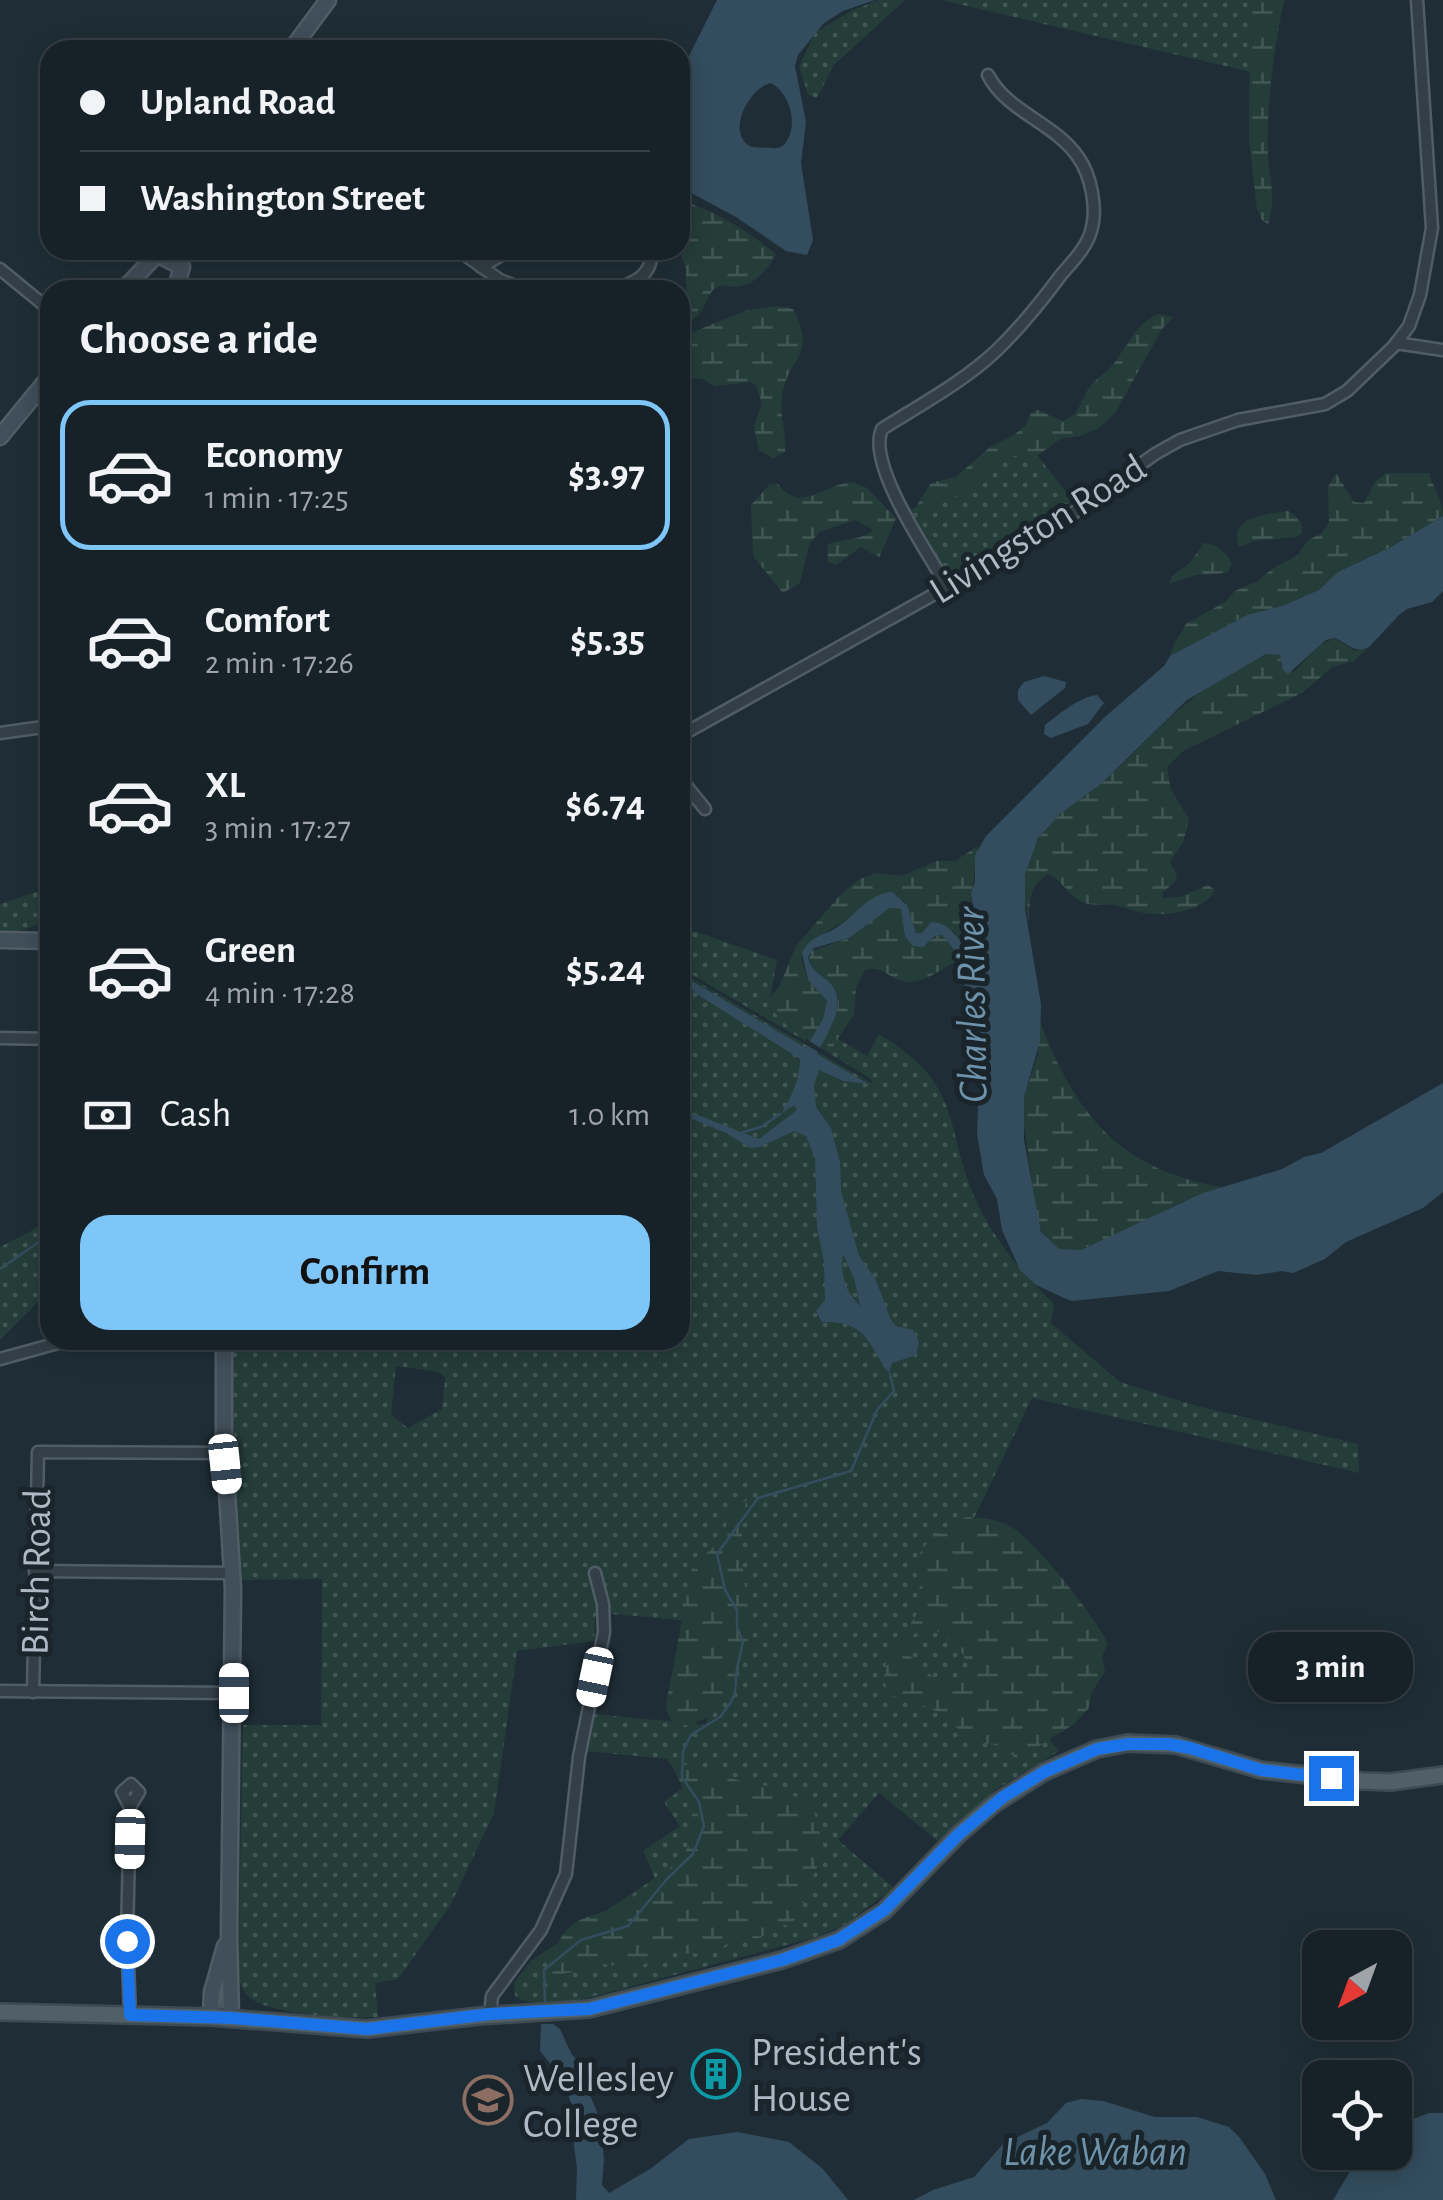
<!DOCTYPE html>
<html lang="en">
<head>
<meta charset="utf-8">
<style>
  body { margin:0; font-family:"Alegreya Sans",sans-serif; background:#202a30; color:#f1f3f6; height:100vh; display:flex; flex-direction:column; font-size:38px; white-space:nowrap }
  * { box-sizing:border-box; margin:0 }
  p { font-size:32px; color:#9ea4a8 }
  .icon { flex:none; width:55px; height:55px; fill:none; stroke:currentColor; stroke-width:2; stroke-linecap:round; stroke-linejoin:round }
  .map { position:relative; flex:1; overflow:hidden }
  .side { position:absolute; left:40px; top:280px; width:650px; height:1070px; display:flex; flex-direction:column; background:#172228; border-radius:30px; box-shadow:0 5px 25px #0003,0 0 0 2px #363f45 }
  .side>* { flex:none }
  .top-card { position:absolute; left:40px; top:40px; width:650px; height:220px; border-radius:30px; box-shadow:0 5px 25px #0003,0 0 0 2px #363f45; display:grid; align-content:center; height:220px; padding:0 40px; background:#172228 }
  .needle { width:65px; rotate:221deg }
  .controls { position:absolute; left:1302px; top:1930px; display:grid; gap:20px }
  .controls a { display:grid; place-items:center; width:110px; height:110px; border-radius:20px; background:#172228; box-shadow:0 5px 25px #0003,0 0 0 2px #363f45; font-size:50px }
  .end { position:absolute; width:45px; height:45px; margin:-22px; border:12px solid #1a73e8; background:#fff; box-shadow:0 0 0 5px #fff }
  .from { border-radius:50% }
  .bubble { position:absolute; height:70px; border-radius:30px; background:#172228; box-shadow:0 5px 25px #0003,0 0 0 2px #363f45; font-size:32px; font-weight:600; line-height:70px; text-align:center }
  .car { position:absolute; width:30px; height:60px; margin:-30px -15px; border-radius:12px; box-shadow:0 0 8px 2px #0007; background:linear-gradient(#fff 24%,#345 0 40%,#fff 0 76%,#345 0 86%,#fff 0) }
  .top-card b { display:flex; align-items:center; gap:35px; height:95px; font-size:38px }
  .top-card b+b { border-top:2px solid #363f45 }
  .top-card i { width:25px; height:25px; background:#f1f3f6 }
  ul { padding:0; list-style:none }
  li { display:flex; align-items:center; gap:30px; height:150px; margin:0 20px 15px; padding:0 20px; border:5px solid transparent; border-radius:30px }
  li div { flex:1 }
  li b { display:block; font-size:38px }
  li em { font-style:normal; font-weight:600 }
  li.on { border-color:#7ec5f8 }
  li>.icon { width:90px; height:90px; stroke-width:1.5 }
  h2 { padding:0 40px; font-size:45px; line-height:120px }
  .pay { display:flex; align-items:center; gap:25px; height:110px; padding:0 40px; font-size:38px }
  .pay p { margin-inline-start:auto }
  .cta { display:flex; gap:20px; margin-top:auto; padding:20px 40px }
  .cta a { flex:1; height:115px; border-radius:30px; background:#7ec5f8; color:#111; font-size:40px; font-weight:600; line-height:115px; text-align:center }
  .map>svg:first-child { display:block }
</style>
</head>
<body>
<div class="map">
<svg width="1443" height="2200" viewBox="0 0 1443 2200">
  <defs>
    <pattern id="green-dots" width="8" height="8" patternUnits="userSpaceOnUse" patternTransform="scale(2.5)"><rect width="8" height="8" fill="#253d39"/><path d="M2 2h.1M6 6h.1" fill="none" stroke="#425754" stroke-width="1.8" stroke-linecap="round"/></pattern>
    <pattern id="wetland-marsh" width="20" height="14" patternUnits="userSpaceOnUse" patternTransform="scale(2.5)"><rect width="20" height="14" fill="#253d39"/><path d="M1 5h8M5 5V1M11 12h8M15 12V8" fill="none" stroke="#425754"/></pattern>
  </defs>
  <rect width="100%" height="100%" fill="#1f2e36"/>
  <g fill="url(#green-dots)" fill-rule="evenodd">
    <path d="M878,0H905L834,65L817,98L808,95L799,66L815,33L851,11Z"/>
    <path d="M941,0H1279L1264,75Z"/>
    <path d="M1030,446L1073,501C1049,516 970,574 947,573L911,510Z"/>
    <path d="M50,887V921L16,932H0V904Z"/>
    <path d="M680,926L777,960L770,999L867,1056L879,1034C968,1088 941,1127 979,1207C998,1245 1024,1275 1054,1304L1051,1323L1120,1382L1197,1406L1358,1444L1359,1473L1032,1398L932,1605L1059,1751L995,1790L938,1841L879,1793L838,1840L894,1888L844,1925L816,1937L603,1994C578,2000 538,2011 515,1996L514,1983L531,1961L655,1878L643,1851L680,1826L664,1802L685,1786L667,1759L585,1751L594,1714L706,1725L728,1624L611,1614L595,1616L594,1641L517,1651L494,1813L450,1906L398,1979L375,1983L378,2017C351,2019 267,2015 248,1996C242,1990 240,1983 238,1975L243,1725H321L322,1579L242,1580L234,1444L233,1340H680ZM396,1366L439,1372L445,1378L442,1409L408,1428L391,1415Z"/>
    <path d="M50,1216V1290L0,1340V1247L31,1231Z"/>
  </g>
  <g fill="url(#wetland-marsh)" fill-rule="evenodd">
    <path d="M1250,0H1284C1274,49 1266,104 1268,155C1269,179 1277,200 1268,224L1262,220L1257,209L1249,139Z"/>
    <path d="M681,201C715,210 749,232 776,254C768,270 753,287 733,287C726,287 724,283 717,287C704,294 709,316 680,327V299L686,288V269L680,252Z"/>
    <path d="M777,306L793,309C818,357 787,356 782,397C779,415 787,434 785,452L773,458L759,450L754,426L762,403L756,385L751,382L714,386L703,379L680,377V337L748,310Z"/>
    <path d="M1158,314L1173,317L1162,329L1115,413L1099,428L1080,436L1060,439L1034,458L1013,456C995,468 936,520 917,505L931,483L956,477L990,447L1014,435L1026,425L1031,413L1038,410L1063,421C1082,414 1080,398 1092,384C1099,376 1109,371 1115,362C1127,345 1138,322 1158,314Z"/>
    <path d="M1336,473L1354,502L1364,503L1375,482L1386,473H1429C1433,489 1443,499 1443,516L1391,547L1338,572L1319,590L1282,606L1247,615L1170,656L1174,644L1186,624L1225,602L1235,591L1258,581L1272,569L1298,555L1307,541L1322,533L1329,522L1328,487Z"/>
    <path d="M853,482L867,488L896,518L879,558L861,547L836,565L828,562L827,545C841,538 859,542 873,530L855,520L819,532L809,545L800,583L783,593L753,556L751,505L770,484H778C802,515 822,484 853,482Z"/>
    <path d="M1288,511C1298,517 1303,521 1302,533L1297,537L1254,541L1239,547C1228,516 1267,514 1288,511Z"/>
    <path d="M1204,543C1217,544 1228,553 1232,565L1227,573L1196,575L1169,584L1172,576L1190,563Z"/>
    <path d="M1335,638L1355,651L1369,647L1354,661L1332,667L1302,693L1183,751L1167,767L1171,790L1189,819L1183,842L1170,862L1177,875L1175,882L1163,892V898L1180,897L1208,885L1215,890C1204,911 1167,917 1145,913C1135,912 1126,907 1115,905C1102,904 1088,907 1077,899C1066,892 1061,879 1048,874C1028,886 1030,902 1029,923C1021,893 1023,861 1041,835C1055,813 1080,802 1099,785C1147,745 1177,701 1234,672C1248,665 1259,656 1275,652L1282,658L1281,665L1294,672L1319,646Z"/>
    <path d="M978,846L971,899C983,917 1000,933 974,949L964,944L954,932L931,922L922,933H916L904,900C862,912 828,922 801,958L808,980L827,1001L823,1019L811,1040C794,1030 775,1021 769,1000L780,985L796,946L842,893L860,879L876,873L902,876L937,861H955Z"/>
    <path d="M896,906L901,909L905,937L928,943L938,934L942,935L965,959C948,961 935,979 912,982C893,984 884,964 865,970L856,987L854,1014L830,1051L821,1046C828,1031 839,1015 838,999C836,977 808,976 809,952L849,938L881,913Z"/>
    <path d="M1040,1022C1076,1114 1118,1169 1221,1187L1081,1250L1059,1249L1046,1239L1038,1224L1024,1124V1097L1038,1054Z"/>
    <path d="M747,1498C738,1528 743,1568 746,1599C748,1611 753,1627 751,1639C750,1644 736,1685 733,1690C722,1712 671,1749 666,1705L692,1567L721,1540L731,1511Z"/>
    <path d="M967,1517C983,1518 999,1519 1013,1528C1035,1541 1098,1620 1108,1644L1102,1657L1105,1671L1091,1694L1089,1708L1074,1724L1026,1754L1009,1755C992,1739 992,1747 975,1740C959,1733 947,1715 930,1708C907,1699 880,1703 885,1669C888,1643 917,1626 921,1601C922,1591 917,1581 916,1570C916,1544 946,1525 967,1517ZM933,1627L963,1654L972,1676L965,1683L939,1682L911,1657L910,1646L914,1634Z"/>
    <path d="M681,1764L702,1767L745,1783L774,1787L812,1804L824,1848L800,1912L791,1924L778,1927L760,1938L736,1939L709,1954L670,1953L633,1969L598,1963L584,1971L565,1973L558,1981L547,1984L543,1980C547,1964 556,1942 567,1930C579,1916 601,1914 617,1907C633,1899 647,1887 662,1875C707,1839 697,1821 676,1773Z"/>
  </g>
  <g fill="#334d5e" fill-rule="evenodd">
    <path d="M717,0H875L843,11L824,23L798,55L795,66L806,122L801,163L813,240L807,255L786,251L736,217L680,187V74ZM771,83C788,92 797,119 789,137C785,146 780,149 771,148C764,147 754,149 748,145C727,130 750,87 771,83Z"/>
    <path d="M1443,516V591L1432,602L1407,609L1399,615L1369,647C1354,654 1349,644 1335,638L1326,640L1288,674L1283,670L1280,655L1266,654L1187,700L1101,784L1060,814L1038,838L1025,875V909L1041,1004L1040,1041L1024,1097V1140L1041,1232L1059,1249L1081,1250L1203,1193L1282,1169L1304,1157L1321,1153L1443,1083V1192L1423,1208L1346,1242L1325,1259L1293,1273L1282,1271L1257,1275L1218,1271L1169,1291L1072,1301L1064,1298L1036,1285L1020,1270L1002,1230L997,1199L984,1175L977,1134L979,1082L971,1056L972,1029L962,1007L967,965L942,935L935,936L923,947L913,946L905,937L901,909L890,908L849,938L814,948L808,957C811,970 818,972 828,981C851,1001 827,1033 817,1054L868,1084L844,1081L819,1070L814,1085L816,1107L831,1128L840,1162L841,1191L859,1256L875,1278L891,1320L896,1326L913,1330L919,1342L916,1355L892,1363L889,1373C866,1342 868,1321 822,1322L816,1311L825,1300L824,1262L817,1227L815,1158L806,1136L794,1131L760,1147L750,1148L726,1133L680,1114V1108L759,1139L797,1110L794,1105L781,1114C791,1097 800,1080 800,1059L695,993L683,976L806,1048L823,1019L827,1001L808,980L802,953C810,935 825,936 839,926C858,913 868,894 892,892L907,905L916,933H922L931,922C949,922 955,937 968,947L980,946L988,936L986,916L975,913L971,894L975,881V855L986,836L1106,716L1164,666L1170,656L1247,615L1282,606L1319,590L1338,572L1391,547ZM843,1254L854,1278L860,1306C845,1291 840,1275 843,1254Z"/>
    <path d="M1044,676L1066,682L1065,688L1031,715L1018,700V690L1024,682Z"/>
    <path d="M1097,695L1104,703L1088,724L1051,738L1044,734L1045,725C1059,714 1079,697 1097,695Z"/>
    <path d="M541,2024H553L560,2029L571,2053L584,2069L586,2086L600,2119L604,2160L602,2185L609,2193L650,2169L689,2139L737,2132L789,2142L823,2169L848,2200H576L577,2168L574,2146L578,2120L561,2077L540,2051Z"/>
    <path d="M1081,2099L1103,2101L1155,2117H1197L1229,2127L1240,2138L1265,2174L1276,2200H914L933,2190L974,2177L1003,2144L1047,2123L1066,2103Z"/>
    <path d="M1429,2113H1443V2200H1333L1361,2153L1395,2152V2126Z"/>
  </g>
  <path fill="#1f2e36" d="M681,972L689,973L805,1041L806,1039L871,1079L873,1084Z"/>
  <g fill="none" stroke-linecap="round" stroke-linejoin="round">
    <g stroke="#334d5e" stroke-width="2.5">
      <path d="M743,1132L761,1127L780,1114"/>
      <path d="M0,1269L50,1234"/>
      <path d="M545,2002L544,1970L581,1940L628,1926L667,1879L693,1854L704,1826L699,1802L682,1777L683,1751L691,1735L720,1717L731,1702L735,1693L737,1668L743,1642L737,1627V1610L725,1590L717,1554L758,1498L851,1471L877,1410L894,1391L890,1374"/>
    </g>
    <g stroke="#505d65" stroke-width="15">
      <g id="street">
        <path d="M458,250L500,280L525,290"/>
        <path d="M481,267L510,250"/>
        <path d="M0,269L50,310"/>
        <path d="M612,290C633,284 654,275 651,250"/>
        <path d="M1396,343L1443,350"/>
        <path d="M948,588C929,554 866,465 882,429C920,405 963,382 996,351C1020,328 1041,302 1061,275C1072,262 1087,247 1091,231C1098,209 1091,175 1078,157C1055,123 1007,112 988,75"/>
        <path d="M0,733L50,726"/>
        <path d="M680,736L1008,553L1065,519L1155,454L1180,440L1238,420L1325,404L1347,391L1394,346L1409,326L1420,295L1432,228L1417,0"/>
        <path d="M680,778L705,809"/>
        <path d="M0,1038L50,1039"/>
        <path d="M0,1359L69,1340"/>
        <path d="M35,1571L233,1573"/>
        <path d="M0,1691L234,1693"/>
        <path d="M33,1692L38,1452L225,1453"/>
        <path d="M131,1784L139,1792L130,1807L122,1792Z"/>
        <path d="M130,2015L127,1935L130,1807"/>
        <path d="M490,2015L492,1996L541,1930L566,1874L579,1757L604,1632L603,1604L595,1573"/>
      </g>
    </g>
    <g stroke="#505d65" stroke-width="19">
      <g id="secondary">
        <path d="M291,50L328,0"/>
        <path d="M157,254L182,267L175,290"/>
        <path d="M123,290L161,250"/>
        <path d="M0,437L50,376"/>
        <path d="M0,940L50,941"/>
        <path d="M224,1340V1442L233,1589L229,1936L231,2018"/>
        <path d="M211,2017L212,1992L225,1946"/>
      </g>
    </g>
    <g stroke="#3f4b53" stroke-width="20">
      <path id="primary" d="M0,2012L211,2017L367,2029L479,2016L589,2009L782,1960L839,1940L884,1911L959,1834L994,1804L1044,1772L1097,1749L1128,1743L1176,1745L1261,1770L1362,1781L1391,1782L1443,1775"/>
    </g>
    <use href="#street" stroke="#333f47" stroke-width="10"/>
    <use href="#secondary" stroke="#414f5a" stroke-width="14"/>
    <use href="#primary" stroke="#515f67" stroke-width="15"/>
  </g>
  <g fill="none" stroke-linecap="round" stroke-linejoin="round">
    <path stroke="#1a73e8" stroke-width="12" d="M127,1941L130,2015L232,2018L367,2029L490,2014L589,2009L782,1960L838,1940L884,1910L959,1834L1003,1797L1044,1772L1097,1749L1128,1744H1168L1190,1748L1261,1770L1331,1778"/>
  </g>
  <defs>
    <g id="building-ring" transform="scale(2.5)"><circle r="9.5" fill="#19242b" stroke="#0f9aa8" stroke-width="1.5"/><path d="M-4-6H4V6H1V3H-1V6H-4ZM-2.5-4.3h1.7v1.8h-1.7ZM.8-4.3h1.7v1.8H.8ZM-2.5-1h1.7V.8h-1.7ZM.8-1h1.7V.8H.8Z" fill="#0f9aa8"/></g>
    <g id="university-ring" transform="scale(2.5)"><circle r="9.5" fill="#19242b" stroke="#8d6e63" stroke-width="1.5"/><path d="M0-5L7-2L0 1L-7-2ZM-4 1L0 2.5L4 1V4Q0 6-4 4Z" fill="#8d6e63"/></g>
  </defs>
  <g fill-rule="evenodd">
    <use href="#building-ring" x="716" y="2074"/>
    <use href="#university-ring" x="488" y="2100"/>
  </g>
  <g text-anchor="middle" stroke-width="10" stroke-linejoin="round" paint-order="stroke">
    <g font-size="40" fill="#adbac4" stroke="#19242b">
      <text transform="translate(1037 528) rotate(-32)" y="14">Livingston Road</text>
      <text transform="translate(35 1572) rotate(-89)" y="14">Birch Road</text>
    </g>
    <g font-size="40" fill="#adbac4" stroke="#19242b" text-anchor="start">
      <text x="751" y="2065">President's<tspan x="751" dy="46">House</tspan></text>
      <text x="523" y="2091">Wellesley<tspan x="523" dy="46">College</tspan></text>
    </g>
    <g font-size="42" font-style="italic" fill="#6d92a9" stroke="#19242b">
      <text transform="translate(970 1005) rotate(-91)" y="15">Charles River</text>
      <text x="1095" y="2165">Lake Waban</text>
    </g>
  </g>
</svg>
<div class="controls">
<a><svg class="needle" viewBox="-14 -14 28 28"><path d="M0-13l5 13h-10z" fill="#e53935"/><path d="M0 13l5-13h-10z" fill="#9ea4a8"/></svg></a>
<a><svg class="icon" aria-label="locate" viewBox="0 0 24 24"><circle cx="12" cy="12" r="6"/><path d="M12 2v4M12 18v4M2 12h4M18 12h4"/></svg></a>
</div>
<i class="end from" style="left:127px;top:1941px"></i>
<i class="end" style="left:1331px;top:1778px"></i>
<div class="bubble" style="left:1248px;top:1632px;width:165px">3 min</div>
<i class="car" style="left:225px;top:1464px;rotate:174deg"></i>
<i class="car" style="left:595px;top:1677px;rotate:192deg"></i>
<i class="car" style="left:234px;top:1693px;rotate:0deg"></i>
<i class="car" style="left:130px;top:1839px;rotate:181deg"></i>
<div class="top-card">
<b><i class="from"></i>Upland Road</b>
<b><i></i>Washington Street</b>
</div>
<section class="side">
<h2>Choose a ride</h2>
<ul>
<li class="on"><svg class="icon" aria-label="car" viewBox="0 0 24 24"><path d="M5 17H2v-5l4-1 3-4h7l3 4 3 1v5h-3M9 17h6M6 11h13"/><circle cx="7" cy="17" r="2"/><circle cx="17" cy="17" r="2"/></svg><div><b>Economy</b><p>1 min · 17:25</p></div><em>$3.97</em></li>
<li><svg class="icon" aria-label="car" viewBox="0 0 24 24"><path d="M5 17H2v-5l4-1 3-4h7l3 4 3 1v5h-3M9 17h6M6 11h13"/><circle cx="7" cy="17" r="2"/><circle cx="17" cy="17" r="2"/></svg><div><b>Comfort</b><p>2 min · 17:26</p></div><em>$5.35</em></li>
<li><svg class="icon" aria-label="car" viewBox="0 0 24 24"><path d="M5 17H2v-5l4-1 3-4h7l3 4 3 1v5h-3M9 17h6M6 11h13"/><circle cx="7" cy="17" r="2"/><circle cx="17" cy="17" r="2"/></svg><div><b>XL</b><p>3 min · 17:27</p></div><em>$6.74</em></li>
<li><svg class="icon" aria-label="car" viewBox="0 0 24 24"><path d="M5 17H2v-5l4-1 3-4h7l3 4 3 1v5h-3M9 17h6M6 11h13"/><circle cx="7" cy="17" r="2"/><circle cx="17" cy="17" r="2"/></svg><div><b>Green</b><p>4 min · 17:28</p></div><em>$5.24</em></li>
</ul>
<div class="pay"><svg class="icon" aria-label="cash" viewBox="0 0 24 24"><path d="M3 7h18v10H3z"/><circle cx="12" cy="12" r="2"/></svg>Cash<p>1.0 km</p></div>
<div class="cta"><a>Confirm</a></div>
</section>
</div>
</body>
</html>
